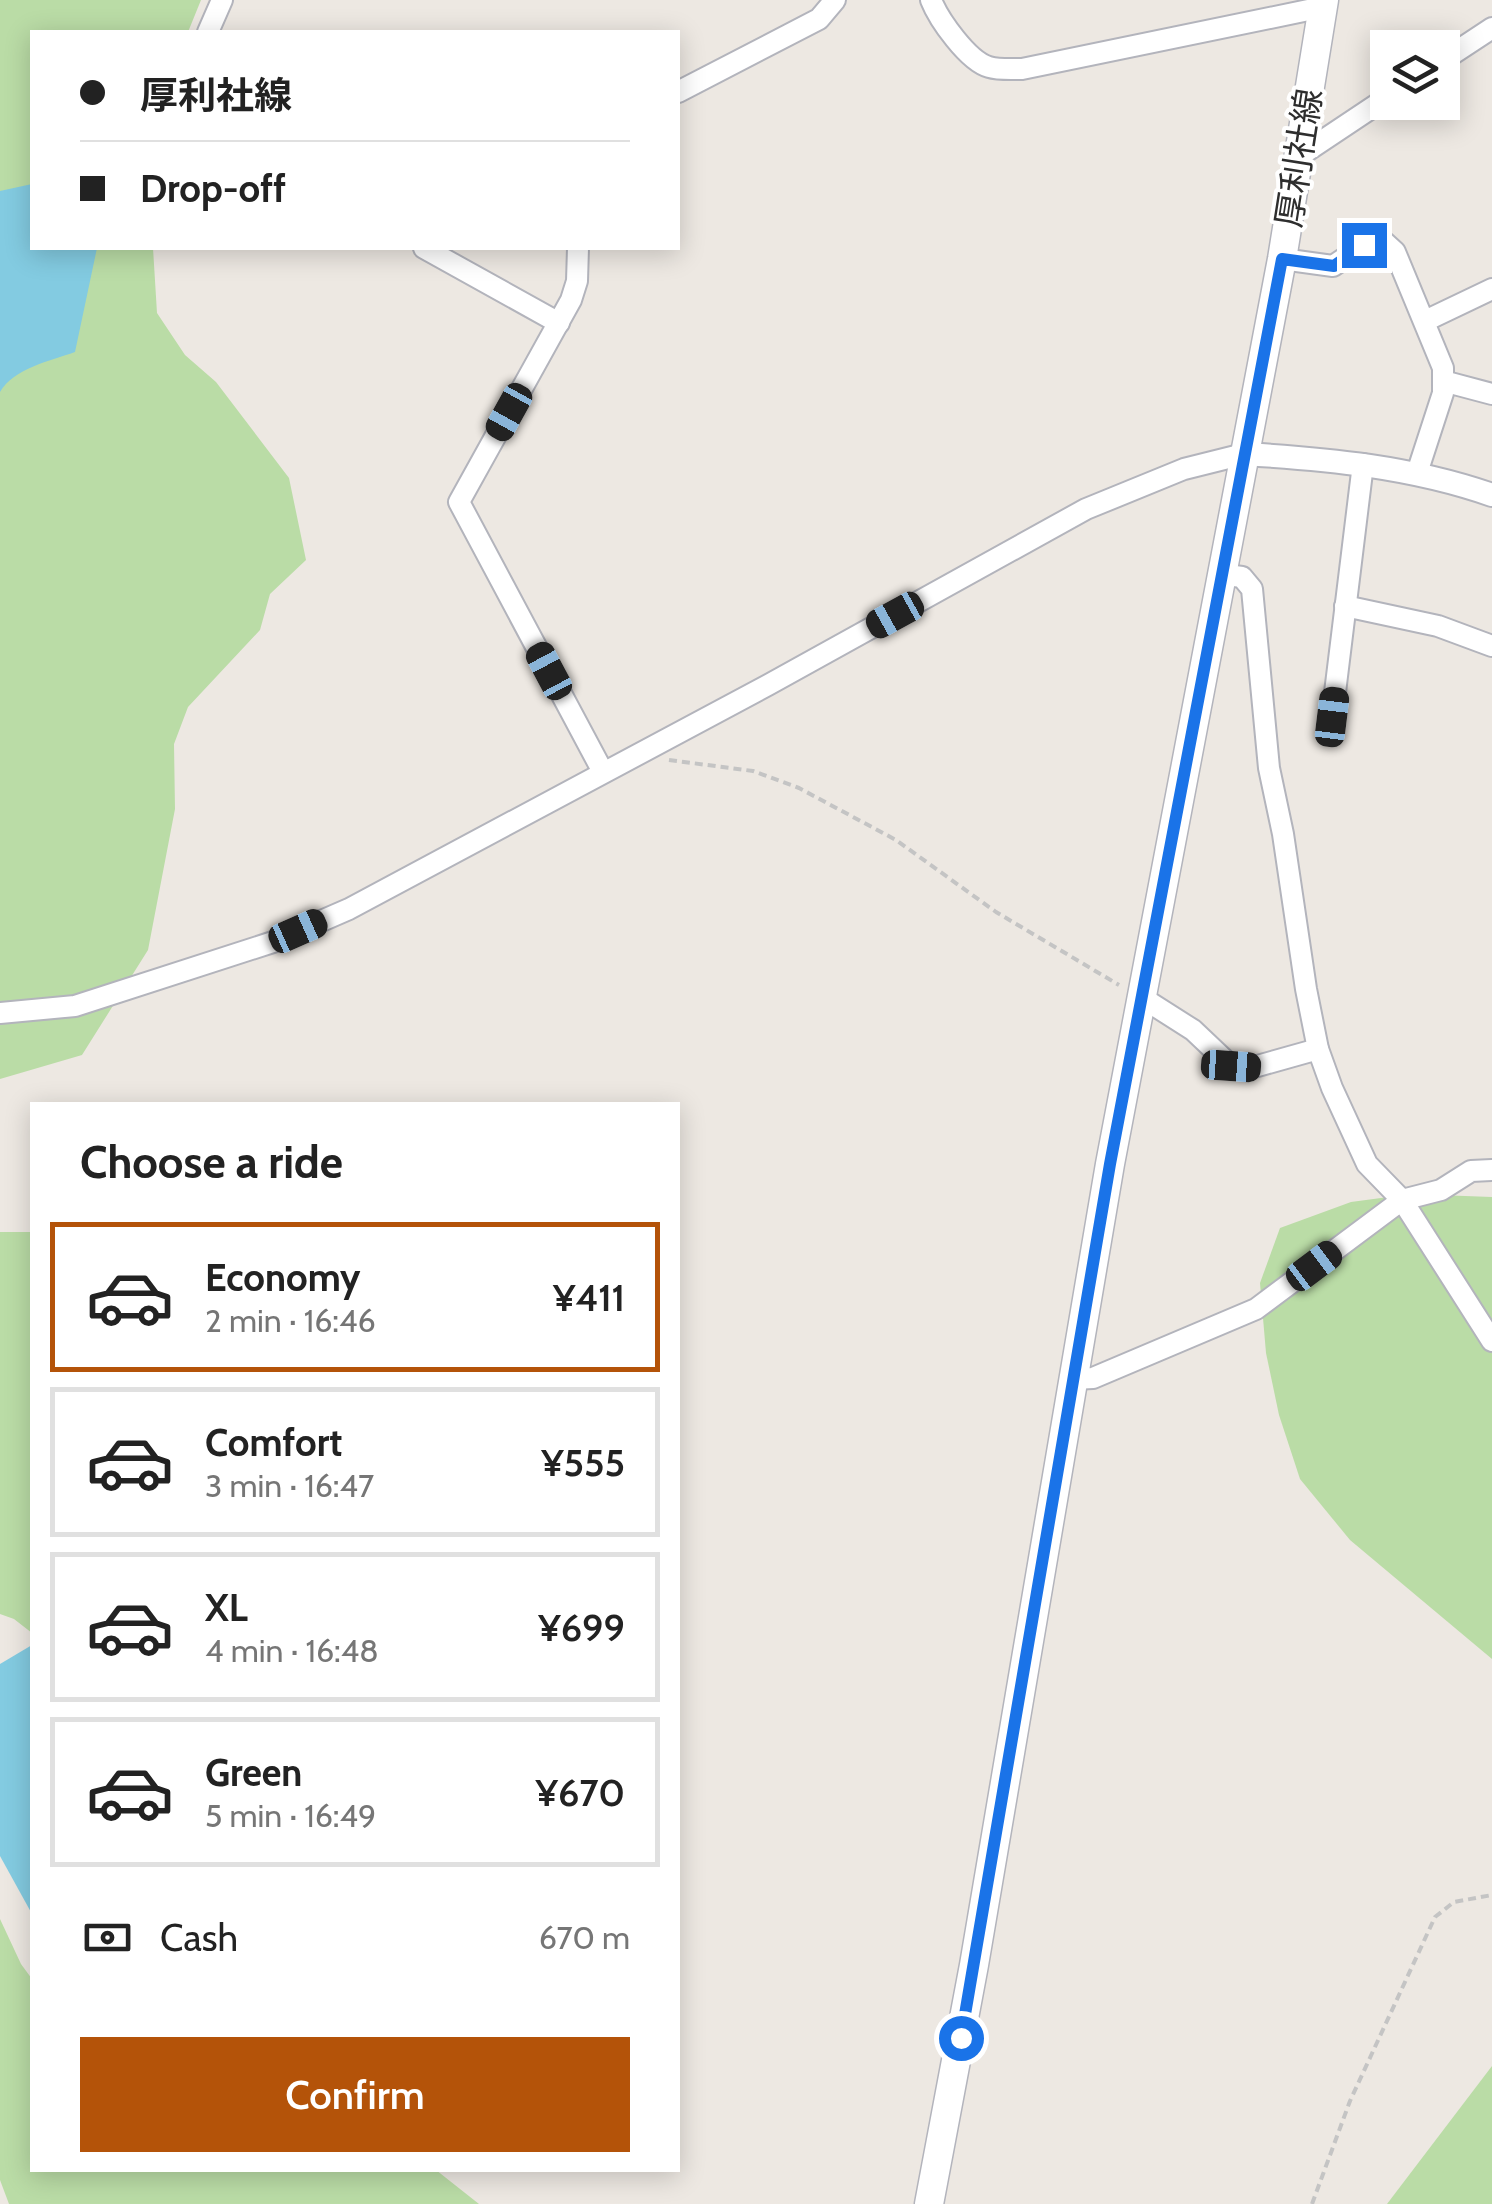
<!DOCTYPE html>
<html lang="en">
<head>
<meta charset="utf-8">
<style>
  body { margin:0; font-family:Cabin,"Noto Sans JP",sans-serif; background:#f2f2f2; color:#222; height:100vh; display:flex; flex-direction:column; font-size:38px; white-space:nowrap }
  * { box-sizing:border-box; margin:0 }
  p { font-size:32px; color:#767676 }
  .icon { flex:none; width:55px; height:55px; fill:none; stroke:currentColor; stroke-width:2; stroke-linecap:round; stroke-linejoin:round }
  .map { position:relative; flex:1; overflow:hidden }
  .details { position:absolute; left:30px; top:1102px; width:650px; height:1070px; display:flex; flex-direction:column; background:#fff; border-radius:0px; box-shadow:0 5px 25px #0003 }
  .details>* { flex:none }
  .guide { position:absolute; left:30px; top:30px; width:650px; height:220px; border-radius:0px; box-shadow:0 5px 25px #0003; display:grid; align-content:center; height:220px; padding:0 50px; background:#fff }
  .tools { position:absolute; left:1370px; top:30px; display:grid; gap:20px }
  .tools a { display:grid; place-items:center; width:90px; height:90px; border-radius:0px; background:#fff; box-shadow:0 5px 25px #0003; font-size:50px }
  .end { position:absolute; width:45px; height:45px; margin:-22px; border:12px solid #1a73e8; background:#fff; box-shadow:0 0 0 5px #fff }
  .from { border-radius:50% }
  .car { position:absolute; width:30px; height:60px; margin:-30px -15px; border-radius:12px; box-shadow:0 0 8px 2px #0007; background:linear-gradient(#222 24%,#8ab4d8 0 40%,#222 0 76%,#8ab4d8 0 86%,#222 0) }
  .guide b { display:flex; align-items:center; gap:35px; height:95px; font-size:38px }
  .guide b+b { border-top:2px solid #e0e0e0 }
  .guide i { width:25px; height:25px; background:#222 }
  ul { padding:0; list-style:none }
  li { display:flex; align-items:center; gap:30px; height:150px; margin:0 20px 15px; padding:0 30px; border:5px solid #e0e0e0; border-radius:0px }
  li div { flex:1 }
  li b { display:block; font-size:38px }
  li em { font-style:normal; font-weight:600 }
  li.current { border-color:#b45309 }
  li>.icon { width:90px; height:90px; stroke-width:1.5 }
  h2 { padding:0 50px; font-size:45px; line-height:120px }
  .pay { display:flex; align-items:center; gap:25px; height:110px; padding:0 50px; font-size:38px }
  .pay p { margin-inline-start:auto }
  .cta { display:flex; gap:20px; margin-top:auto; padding:20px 50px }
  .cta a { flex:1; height:115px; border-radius:0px; background:#b45309; color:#fff; font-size:40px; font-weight:600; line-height:115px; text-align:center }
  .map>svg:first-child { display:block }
</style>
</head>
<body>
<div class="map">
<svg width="1492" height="2204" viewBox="0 0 1492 2204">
  <rect width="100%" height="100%" fill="#ede8e2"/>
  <g fill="#badca6">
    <path d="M0,0H201L188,32H32V248H153L157,313L185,355L216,382L289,478L306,560L270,594L260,630L188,707L174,744L175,809L148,950L82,1055L0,1079Z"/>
    <path d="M1411,1194L1492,1197V1659L1350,1540L1300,1479L1279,1415L1266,1353L1260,1283L1280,1228L1351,1202Z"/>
    <path d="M0,1232H32V1633L14,1619L0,1614Z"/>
    <path d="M0,1919L21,1964L32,1979V2170H436L479,2204H9L0,2180Z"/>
    <path d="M1492,2066V2204H1387Z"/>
  </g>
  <g fill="#83cbe1">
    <path d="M32,184V248H97L75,352C50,361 14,368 0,392V191Z"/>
    <path d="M32,1645V1914L0,1856V1664Z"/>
  </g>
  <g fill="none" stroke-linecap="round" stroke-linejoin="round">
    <g stroke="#b3b4bc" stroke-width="24">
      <g id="minor">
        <path d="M931,0C939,20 968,61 989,67C999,70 1011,69 1022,69L1323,7"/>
        <path d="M208,32L222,0"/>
        <path d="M1442,61L1492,28"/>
        <path d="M678,92L819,19L835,0"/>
        <path d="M1301,155L1388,97"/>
        <path d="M424,248L559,323"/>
        <path d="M578,248L577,281L571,300L459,502L603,772"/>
        <path d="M1282,259L1333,266L1364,245L1384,242L1395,252L1443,368V393L1417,473"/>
        <path d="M1425,321L1492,289"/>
        <path d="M1443,381L1492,394"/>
        <path d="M1219,574L1242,577L1252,589L1269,768L1283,834L1306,989L1318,1049L1332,1088L1367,1164L1402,1200L1492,1341"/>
        <path d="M1345,606L1438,626L1492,646"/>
        <path d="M1332,717L1363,464"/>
        <path d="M1141,997L1193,1030L1231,1066L1254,1067L1318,1049"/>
        <path d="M0,1013L75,1006L273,942L349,909L768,685L1086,509L1184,469L1244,454"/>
        <path d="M1073,1379L1093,1378L1256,1309L1402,1200L1441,1190L1471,1171L1492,1170"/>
      </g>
    </g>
    <g stroke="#b3b4bc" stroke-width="26">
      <path id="tertiary" d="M1244,454C1328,459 1412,467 1492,495"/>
    </g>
    <g stroke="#b3b4bc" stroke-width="31">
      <path id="secondary" d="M929,2204L974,1965L1110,1164L1282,259L1324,0"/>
    </g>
    <g stroke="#c4c4c4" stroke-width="4" stroke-dasharray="8 5" stroke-linecap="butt">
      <path d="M669,760L753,771L799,788L896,840L996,912L1119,985"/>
      <path d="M1312,2204L1350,2101L1435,1917L1454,1902L1492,1895"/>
    </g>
    <use href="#minor" stroke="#fff" stroke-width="20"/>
    <use href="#tertiary" stroke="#fff" stroke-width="22"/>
    <use href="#secondary" stroke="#fff" stroke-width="28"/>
  </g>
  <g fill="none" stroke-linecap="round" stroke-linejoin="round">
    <path stroke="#1a73e8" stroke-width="12" d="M961,2038L1110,1164L1282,259L1334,266L1364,245"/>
  </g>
  <g text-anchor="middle" stroke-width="8" stroke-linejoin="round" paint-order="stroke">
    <g font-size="35" fill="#2e2e2e" stroke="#fff">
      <text transform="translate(1299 158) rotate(-81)" y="12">厚利社線</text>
    </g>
  </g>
</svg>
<div class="tools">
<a><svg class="icon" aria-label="layers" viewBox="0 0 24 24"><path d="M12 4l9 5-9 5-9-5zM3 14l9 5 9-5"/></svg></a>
</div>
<i class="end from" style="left:961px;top:2038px"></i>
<i class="end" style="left:1364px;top:245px"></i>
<i class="car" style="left:509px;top:412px;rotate:209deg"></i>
<i class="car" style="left:895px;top:615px;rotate:241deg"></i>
<i class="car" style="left:549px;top:671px;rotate:332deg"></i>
<i class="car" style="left:1332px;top:717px;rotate:7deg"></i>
<i class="car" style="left:298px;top:931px;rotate:66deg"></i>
<i class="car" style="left:1231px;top:1066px;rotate:94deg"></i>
<i class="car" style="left:1314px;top:1266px;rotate:53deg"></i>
<div class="guide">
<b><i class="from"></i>厚利社線</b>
<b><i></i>Drop-off</b>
</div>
<section class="details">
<h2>Choose a ride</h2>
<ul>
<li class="current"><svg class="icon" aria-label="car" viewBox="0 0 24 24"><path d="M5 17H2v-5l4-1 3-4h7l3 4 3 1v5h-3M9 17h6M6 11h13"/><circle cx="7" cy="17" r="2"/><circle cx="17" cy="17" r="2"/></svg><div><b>Economy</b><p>2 min · 16:46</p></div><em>¥411</em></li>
<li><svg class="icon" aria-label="car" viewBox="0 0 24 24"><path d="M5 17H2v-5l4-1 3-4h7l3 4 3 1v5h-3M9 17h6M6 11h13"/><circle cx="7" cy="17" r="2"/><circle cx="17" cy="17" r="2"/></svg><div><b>Comfort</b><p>3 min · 16:47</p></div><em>¥555</em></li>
<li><svg class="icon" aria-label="car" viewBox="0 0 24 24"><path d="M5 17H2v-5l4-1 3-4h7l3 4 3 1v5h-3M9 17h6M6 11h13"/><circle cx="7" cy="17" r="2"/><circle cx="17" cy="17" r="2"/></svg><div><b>XL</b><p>4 min · 16:48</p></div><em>¥699</em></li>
<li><svg class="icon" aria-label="car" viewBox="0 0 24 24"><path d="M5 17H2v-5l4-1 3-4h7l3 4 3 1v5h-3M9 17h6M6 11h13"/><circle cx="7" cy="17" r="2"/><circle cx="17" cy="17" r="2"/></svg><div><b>Green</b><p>5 min · 16:49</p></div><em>¥670</em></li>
</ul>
<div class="pay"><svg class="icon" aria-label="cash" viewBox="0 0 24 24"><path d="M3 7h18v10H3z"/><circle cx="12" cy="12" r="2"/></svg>Cash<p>670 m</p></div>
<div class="cta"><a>Confirm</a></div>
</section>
</div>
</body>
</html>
